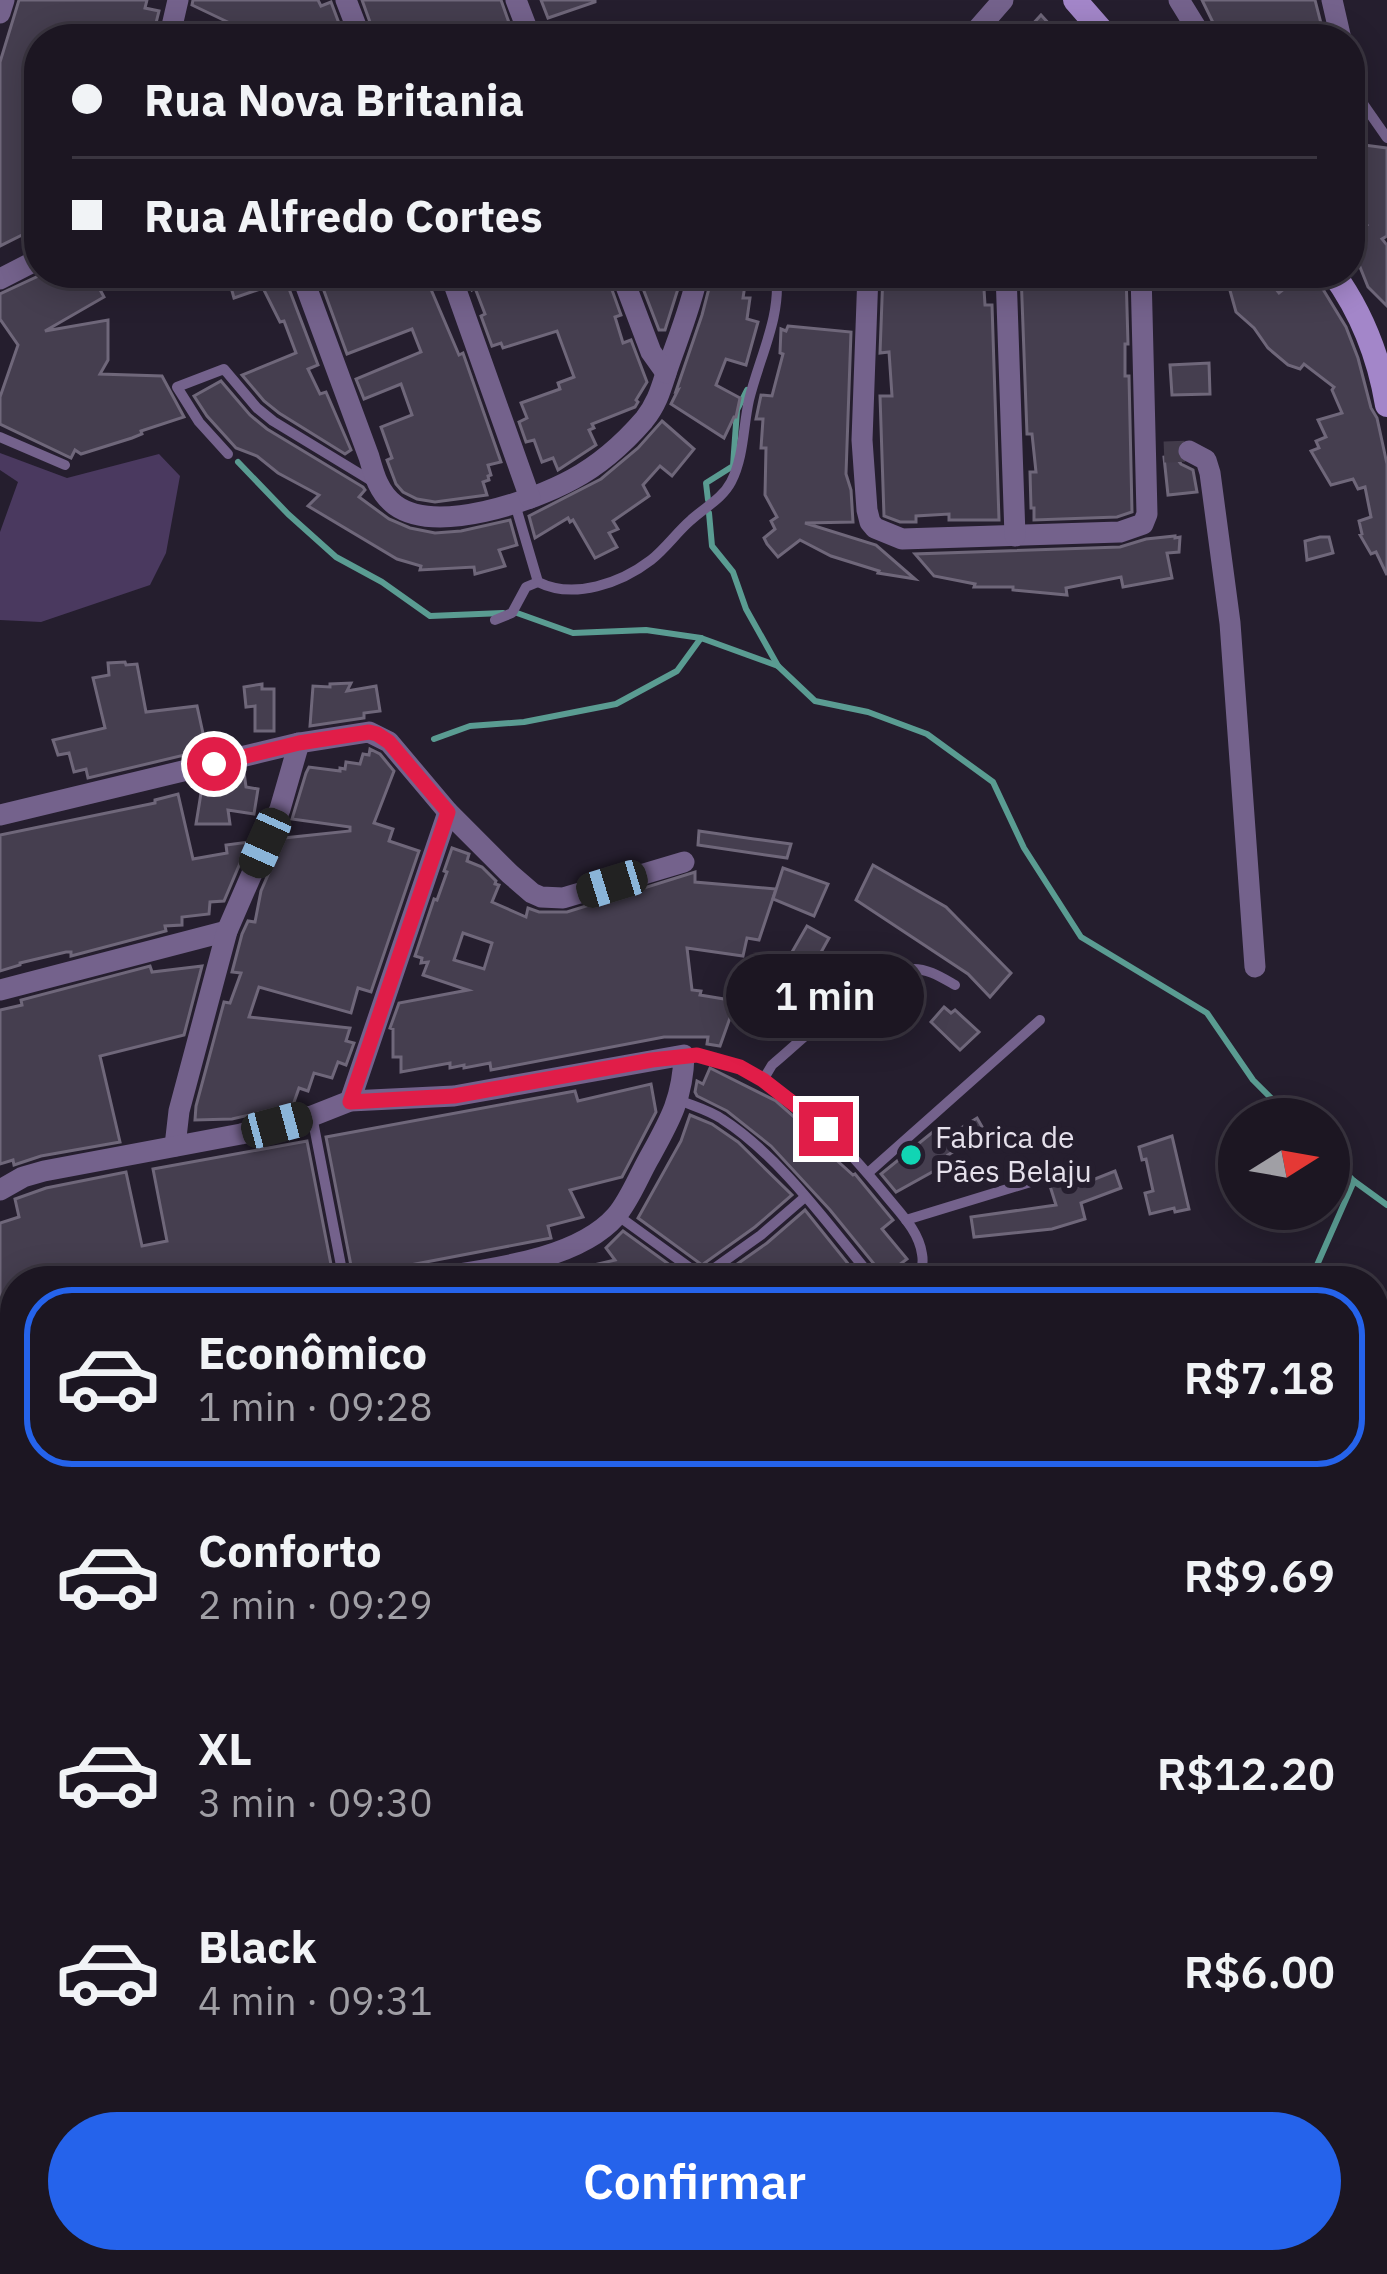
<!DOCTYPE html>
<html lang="pt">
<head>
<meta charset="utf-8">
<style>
  body { margin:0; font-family:"IBM Plex Sans",sans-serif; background:#29232f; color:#f1f3f6; height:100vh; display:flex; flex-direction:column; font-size:45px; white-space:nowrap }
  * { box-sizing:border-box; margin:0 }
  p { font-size:39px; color:#a09fa5 }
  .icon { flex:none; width:66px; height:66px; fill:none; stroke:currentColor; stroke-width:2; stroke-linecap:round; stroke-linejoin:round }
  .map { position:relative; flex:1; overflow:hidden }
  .sheet { position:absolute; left:0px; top:1266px; width:1389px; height:1008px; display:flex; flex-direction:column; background:#1c1622; border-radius:48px 48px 0 0; box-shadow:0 6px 30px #0003,0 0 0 3px #3a3540 }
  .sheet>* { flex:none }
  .hud { position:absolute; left:24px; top:24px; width:1341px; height:264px; border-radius:48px; box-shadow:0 6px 30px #0003,0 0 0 3px #3a3540; display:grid; align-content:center; height:264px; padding:0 48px; background:#1c1622 }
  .needle { width:78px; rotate:79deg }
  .buttons { position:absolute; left:1218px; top:1098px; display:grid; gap:24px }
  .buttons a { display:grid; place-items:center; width:132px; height:132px; border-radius:50%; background:#1c1622; box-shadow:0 6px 30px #0003,0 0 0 3px #3a3540; font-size:60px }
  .end { position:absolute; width:54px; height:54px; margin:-27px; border:15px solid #e11d48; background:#fff; box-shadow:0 0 0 6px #fff }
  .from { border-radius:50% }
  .bubble { position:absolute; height:84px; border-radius:42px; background:#1c1622; box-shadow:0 6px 30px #0003,0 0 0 3px #3a3540; font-size:39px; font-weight:600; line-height:84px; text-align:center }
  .car { position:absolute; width:36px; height:72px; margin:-36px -18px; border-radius:15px; box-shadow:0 0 9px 3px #0007; background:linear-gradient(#222 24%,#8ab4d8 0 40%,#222 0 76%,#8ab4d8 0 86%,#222 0) }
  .hud b { display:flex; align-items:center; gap:42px; height:114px; font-size:45px }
  .hud b+b { border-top:3px solid #3a3540 }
  .hud i { width:30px; height:30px; background:#f1f3f6 }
  ul { padding:21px 0 0; list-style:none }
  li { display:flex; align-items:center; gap:36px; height:180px; margin:0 24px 18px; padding:0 24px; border:6px solid transparent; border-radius:48px }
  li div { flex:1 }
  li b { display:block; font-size:45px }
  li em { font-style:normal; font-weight:600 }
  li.current { border-color:#2563eb }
  li>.icon { width:108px; height:108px; stroke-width:1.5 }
  .cta { display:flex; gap:24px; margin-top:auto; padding:24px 48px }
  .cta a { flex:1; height:138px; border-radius:72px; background:#2563eb; color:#fff; font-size:48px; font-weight:600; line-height:138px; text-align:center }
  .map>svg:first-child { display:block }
</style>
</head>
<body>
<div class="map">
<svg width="1387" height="2274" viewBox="0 0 1387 2274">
  <rect width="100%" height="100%" fill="#251e2e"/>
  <path fill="#4a395f" d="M0,453L67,478L159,454L180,476L166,553L150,585L41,622L0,620V532L18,482L0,470Z"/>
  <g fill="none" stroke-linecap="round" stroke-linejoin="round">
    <g stroke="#5a9c92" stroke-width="6">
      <path d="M238,462L288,514L336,557L382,582L430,616L503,613"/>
      <path d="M708,500L706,483L733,466L737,410L747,390"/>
      <path d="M709,513L712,546L733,572L746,609L778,666"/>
      <path d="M517,613L573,633L646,630L701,638"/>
      <path d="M434,739L470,726L524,722L616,704L677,671L701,638L778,666L815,701L868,712L927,734L993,782L1024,848L1081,937L1207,1013L1253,1080L1292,1119"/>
      <path d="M1329,1156L1354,1181L1387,1205"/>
      <path d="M1310,1281L1354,1181"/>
    </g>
  </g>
  <g fill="#453e4f" stroke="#6f677a" stroke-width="3" fill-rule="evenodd">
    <path d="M19,0H147L145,8L159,11L152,39H39V222L24,234L0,246V62Z"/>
    <path d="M193,0H318L321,6L331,2L340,26L335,28L339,39H226L236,26L192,5Z"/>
    <path d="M362,0H501L513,34L508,36V39H385L383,33L375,36Z"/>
    <path d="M541,0H595V2L548,18Z"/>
    <path d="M1202,0H1315L1325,39H1221Z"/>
    <path d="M1041,15L1063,39H1019Z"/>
    <path d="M1364,145L1387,148V236L1382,239L1387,245V306L1368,287L1354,252L1350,253V238L1367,225L1350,204V156Z"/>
    <path d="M45,273H91L104,297L45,331L108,320V360L100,374L162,376L184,417L141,431L142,434L132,438L81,454L75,450L71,458L0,424V397L18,345L0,319V294Z"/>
    <path d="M227,273H283L318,365L308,369L320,394L326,392L351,450L345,454L279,413L264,401L242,375L296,353L284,321L280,322L263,288L234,298Z"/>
    <path d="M339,273H393L395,278L408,273H424L459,355L463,353L501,462L488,465L491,475L488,476L489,480L483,482L487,495L435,502L417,499L403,492L396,484L387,460L392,458L381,427L412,415L401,384L364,399L356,379L421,352L412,329L347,354L320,280Z"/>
    <path d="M466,273H606L621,315L615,317L623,343L631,340L647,382L636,400L638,402L635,407L592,424L594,428L589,430L596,445L558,470L553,458L542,462L534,440L526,442L519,422L527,418L521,403L560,389L558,383L574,377L557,331L503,348L501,343L492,346L481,316L485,314L475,288L472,290Z"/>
    <path d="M637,273H683L665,330H659Z"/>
    <path d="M713,273H742L740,285H745L743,298H750L747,319L758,322L746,365L726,359L716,385L740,398L736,417H734L724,438L671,404L678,390L676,391L702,315Z"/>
    <path d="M883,273H983L985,305H992L999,520H949V514L916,516V522H900L884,516L880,396H892L889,352L880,353Z"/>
    <path d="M1021,273H1126L1128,344H1125V376H1129L1132,512L1117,517L1034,520V508H1031L1030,472H1036L1032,434H1027Z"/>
    <path d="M1250,273H1263L1279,293L1304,273H1313L1346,327L1358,358L1371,408L1377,418L1387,464V575L1376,552L1371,554L1360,535L1362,534L1359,521L1371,517L1365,487L1358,489L1353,479L1331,485L1311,451L1319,448L1316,441L1326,437L1318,420L1342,413L1332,390L1334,387L1304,364L1300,369L1288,365L1268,348L1254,328L1236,312L1229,287Z"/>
    <path d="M788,326L851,332L846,474L851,490L853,522L805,523L876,545L915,579L878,573L879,571L831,556L800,540L778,557L767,544L764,538L775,529L771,521L777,517L765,495L766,448H761L763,419H756L761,395L772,396L783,354L780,353L781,329L786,331Z"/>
    <path d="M1209,363L1210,394L1172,395L1170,365Z"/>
    <path d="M221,381L250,415L267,429L363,487L365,490L359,497L389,519L410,528L435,533L461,531L510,520L517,545L499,550L505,566L475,574L474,567L420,570L421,566L397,559L308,506L319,495L278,473L257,456L236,448L207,416L194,396Z"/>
    <path d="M662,421L694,449L672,476L660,466L643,485L649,496L613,521L618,529L609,533L617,547L595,558L573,520L570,522L568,518L535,538L529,516L601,479L638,448Z"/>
    <path d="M1175,456L1181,464L1193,470L1197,492L1168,495L1164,457Z"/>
    <path d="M1175,536V538L1180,537L1179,552L1167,553L1172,578L1123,587L1121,577L1066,588L1067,595L1013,590V587H974L975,584L934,576L915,554L1120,547L1146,539Z"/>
    <path d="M1320,537H1329L1333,553L1307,560L1305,541Z"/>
    <path d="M125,662L126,665L137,664L146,712L197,706L206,747L192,750L193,753L88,778L86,769L74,772L69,753L58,755L53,740L105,728L93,678L109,675L108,663Z"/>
    <path d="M351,683L347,691L376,686L380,711L364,713V718L310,726L313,686L330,687V684Z"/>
    <path d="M262,684V689H274V731H255V706L246,707L244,687Z"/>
    <path d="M370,749L380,754L394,771L374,823L393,829L389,841L419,851L371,992L358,988L351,1013L259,987L249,1017L350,1028L346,1041L354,1043L346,1065L338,1062L332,1078L314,1073L308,1091L299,1088L293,1105L232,1119L195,1120L196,1106L224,1002L230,1003L241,973L232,972L242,934L248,921L255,922L261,891L284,838L350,831V827L292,819L306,773L309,767L340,771V768L345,769L346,762L360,764L363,754L369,755Z"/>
    <path d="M244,772L246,787L258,789L254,814L228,810L230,824H196L203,781L212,779L229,782V775Z"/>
    <path d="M178,794L193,859L227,853L226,845L249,842L224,901L210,902L209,914L182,917V925L165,926L166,931L71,956V952H66L20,963V965L0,971V835L155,803V800Z"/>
    <path d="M699,831L754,839L791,844L787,858L752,853L698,845Z"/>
    <path d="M452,848L469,854L467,861L482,867L496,881L495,884L499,885L492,902L526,917L528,908L539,912H567L695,872V882L776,889L759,940L747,938L743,956L687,948L692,990L701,991L700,995L736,1001L720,1046L707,1044L708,1037H664L491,1070L490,1063L464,1068V1065L450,1068V1063L401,1072V1057H393V1029L390,1028L399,1003L468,990L423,975L428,962L421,963L422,958L415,956L434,899L437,900L447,872L444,871ZM463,933L492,943L484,969L454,960Z"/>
    <path d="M873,865L946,907L1011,973L990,997L968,974L856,900Z"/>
    <path d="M783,868L828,884L814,916L773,899Z"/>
    <path d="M807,926L829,938L806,979L784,966Z"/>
    <path d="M150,966L152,972L202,966L184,1035L100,1056L120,1142L41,1156L14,1165L13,1160L0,1164V1010L22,1005L21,1000Z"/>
    <path d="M944,1007L951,1013L955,1010L979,1032L960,1050L931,1022Z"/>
    <path d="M710,1068L776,1101L825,1144L822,1147L853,1175L855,1174L893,1220L882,1229L907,1259L895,1268L900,1275L892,1281H885L883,1275L830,1210L771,1146L727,1111L697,1096L695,1092L697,1081L703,1084Z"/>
    <path d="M651,1084L656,1112L622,1177L570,1190L583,1217L548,1226L551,1238L353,1276L326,1137L575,1091L578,1101Z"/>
    <path d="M690,1115L712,1124L738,1142L792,1195L755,1227L702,1265L638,1218L681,1141Z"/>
    <path d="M977,1118L985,1132L948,1155L952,1161L896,1192L881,1174L934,1131L940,1141Z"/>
    <path d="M1172,1136L1189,1209L1175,1212L1174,1208L1150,1214L1145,1193L1153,1191L1146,1159L1142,1160L1139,1147Z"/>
    <path d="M307,1141L334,1280L15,1281V1335L0,1338V1223L19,1217L15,1199L46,1188L126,1172L142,1246L167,1241L153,1169Z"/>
    <path d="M1115,1171L1121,1188L1081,1203L1085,1219L1052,1229L974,1237L971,1217L1056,1205L1050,1186L1073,1179L1075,1187Z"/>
    <path d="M805,1210L862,1281H713L767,1243Z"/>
    <path d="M623,1231L692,1281H576L585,1267L615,1260L606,1248Z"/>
    <path d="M11,1384L15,1385V1471L0,1466V1422Z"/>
    <path d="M4,1657L15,1661V1853L0,1848V1832L11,1802L0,1798V1704L7,1687L0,1684V1667Z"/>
    <path d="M0,1868L15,1874L13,2031L0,2030Z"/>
    <path d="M15,2100V2212L0,2216V2104Z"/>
    <path d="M30,2259H95V2274H34Z"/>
    <path d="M145,2259H164L176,2271L189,2259H278L275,2274H159Z"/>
    <path d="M325,2259H387L385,2274H323Z"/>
    <path d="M443,2259H453L466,2269L480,2259H507L486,2274H431Z"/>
    <path d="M818,2259H916L919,2268L912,2274H821Z"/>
    <path d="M1073,2259H1234L1221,2274H1061Z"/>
  </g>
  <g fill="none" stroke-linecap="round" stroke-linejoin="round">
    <path stroke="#423b4a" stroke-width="21" stroke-dasharray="21 10" stroke-linecap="butt" d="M1164,452L1189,451"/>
    <g stroke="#74628c" stroke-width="10">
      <path d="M1350,75L1364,105L1387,138"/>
      <path d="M0,437L65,465"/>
      <path d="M228,454L199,422L177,387L224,369L257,408L273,421L375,483"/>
      <path d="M515,504L538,582C574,600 621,583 651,560C666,548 677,532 691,520C705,507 722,499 731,482C744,457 743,427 749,400C759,358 782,316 776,273"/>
      <path d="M495,620L512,613L526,587L538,582"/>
      <path d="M685,1055C704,1055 723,1059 740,1067C800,1096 847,1148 888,1198C902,1215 919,1232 922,1254C924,1265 921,1271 916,1281"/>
      <path d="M763,1080L772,1065C805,1038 870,971 911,969C927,968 941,977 955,985"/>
      <path d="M679,1100C693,1106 709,1110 722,1119C781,1157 830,1227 875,1281"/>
      <path d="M312,1116L344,1281"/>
      <path d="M868,1173L1040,1020"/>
      <path d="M617,1215L704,1278"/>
      <path d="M906,1220L1073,1169"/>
      <path d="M702,1277L761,1235L805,1197"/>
      <path d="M0,1858L15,1864"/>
    </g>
    <g stroke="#74628c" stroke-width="21">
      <path d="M346,0L361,39"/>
      <path d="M516,0L531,39"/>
      <path d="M1179,0L1203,39"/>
      <path d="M1332,0L1341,39"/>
      <path d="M0,13L4,0"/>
      <path d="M169,39L178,0"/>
      <path d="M969,39L1003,0"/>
      <path d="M301,273L369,457C374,475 379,493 395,505C436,535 533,501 573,479C599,465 624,443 644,420C657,404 661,389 667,370C678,338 691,307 698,273"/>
      <path d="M450,273L530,498"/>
      <path d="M621,273L651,352L666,373"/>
      <path d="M868,273L862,440L867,510L870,522L875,528L902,539L1120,532L1143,524L1147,514L1141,273"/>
      <path d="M1006,273L1015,536"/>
      <path d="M0,279L39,259"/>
      <path d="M1189,451L1206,460L1210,473L1230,623L1255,967"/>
      <path d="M0,815L299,743L369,732L389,742L448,812L510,874L532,893L541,897L563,898L684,862"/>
      <path d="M0,990L227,931"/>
      <path d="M350,1101L448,812"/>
      <path d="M175,1146L179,1111L227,931L280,809L299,743"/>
      <path d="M0,1190L23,1177L44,1171L241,1134L312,1116L350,1101L454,1096L684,1055C683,1099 669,1122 648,1160C638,1178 629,1201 616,1216C574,1264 475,1270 415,1281"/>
      <path d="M0,1355L15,1353"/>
      <path d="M0,1626L15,1586"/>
      <path d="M1374,1670L1387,1673"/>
      <path d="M1374,1875L1387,1890"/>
      <path d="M0,2061L15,2058"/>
      <path d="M0,2246L15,2243"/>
      <path d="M118,2259L132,2274"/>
      <path d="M785,2259L788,2274"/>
      <path d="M936,2259L942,2274"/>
      <path d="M1332,2259L1338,2274"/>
      <path d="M303,2274L306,2259"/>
      <path d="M1018,2274L1030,2259"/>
      <path d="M1251,2274L1263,2259"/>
    </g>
    <g stroke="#a386c9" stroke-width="24">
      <path d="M1075,0L1109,39"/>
      <path d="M1333,273C1362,313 1379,357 1387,405"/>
    </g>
  </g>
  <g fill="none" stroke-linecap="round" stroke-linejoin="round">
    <path stroke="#e11d48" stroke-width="15" d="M214,764L299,743L369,732L377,734L389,742L448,812L350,1102L454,1096L652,1060L697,1055L740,1067L763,1080L826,1129"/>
  </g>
  <circle fill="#11d5b4" stroke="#251e2e" stroke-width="4.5" cx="911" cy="1155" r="12"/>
  <g text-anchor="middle" stroke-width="12" stroke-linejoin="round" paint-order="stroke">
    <g font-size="30" fill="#e5e0eb" stroke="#251e2e" text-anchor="start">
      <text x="935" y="1148">Fabrica de<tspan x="935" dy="34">Pães Belaju</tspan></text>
    </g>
  </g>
</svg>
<div class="buttons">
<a><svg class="needle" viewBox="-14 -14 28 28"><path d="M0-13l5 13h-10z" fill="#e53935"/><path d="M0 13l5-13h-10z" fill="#a09fa5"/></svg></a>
</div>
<i class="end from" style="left:214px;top:764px"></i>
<i class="end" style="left:826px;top:1129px"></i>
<div class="bubble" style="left:726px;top:954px;width:198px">1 min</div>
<i class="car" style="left:265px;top:843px;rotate:204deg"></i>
<i class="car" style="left:612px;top:884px;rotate:253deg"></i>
<i class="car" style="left:277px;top:1125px;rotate:75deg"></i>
<div class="hud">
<b><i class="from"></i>Rua Nova Britania</b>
<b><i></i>Rua Alfredo Cortes</b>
</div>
<section class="sheet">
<ul>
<li class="current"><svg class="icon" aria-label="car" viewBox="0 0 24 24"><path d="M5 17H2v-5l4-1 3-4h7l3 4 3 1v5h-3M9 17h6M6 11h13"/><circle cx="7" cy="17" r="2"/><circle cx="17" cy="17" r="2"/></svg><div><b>Econômico</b><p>1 min · 09:28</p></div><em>R$7.18</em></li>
<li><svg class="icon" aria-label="car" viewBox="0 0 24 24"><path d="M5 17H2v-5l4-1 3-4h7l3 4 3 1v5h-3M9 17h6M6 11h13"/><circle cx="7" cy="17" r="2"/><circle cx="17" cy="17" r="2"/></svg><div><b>Conforto</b><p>2 min · 09:29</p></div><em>R$9.69</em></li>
<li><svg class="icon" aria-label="car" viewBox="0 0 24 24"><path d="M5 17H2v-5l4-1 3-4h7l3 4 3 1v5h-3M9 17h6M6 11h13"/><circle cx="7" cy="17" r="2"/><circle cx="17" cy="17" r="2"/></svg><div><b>XL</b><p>3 min · 09:30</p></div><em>R$12.20</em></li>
<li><svg class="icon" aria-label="car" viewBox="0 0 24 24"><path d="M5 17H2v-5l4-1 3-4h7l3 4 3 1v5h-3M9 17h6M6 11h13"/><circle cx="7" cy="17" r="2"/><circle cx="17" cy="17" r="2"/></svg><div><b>Black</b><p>4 min · 09:31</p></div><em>R$6.00</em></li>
</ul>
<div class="cta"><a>Confirmar</a></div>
</section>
</div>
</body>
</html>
